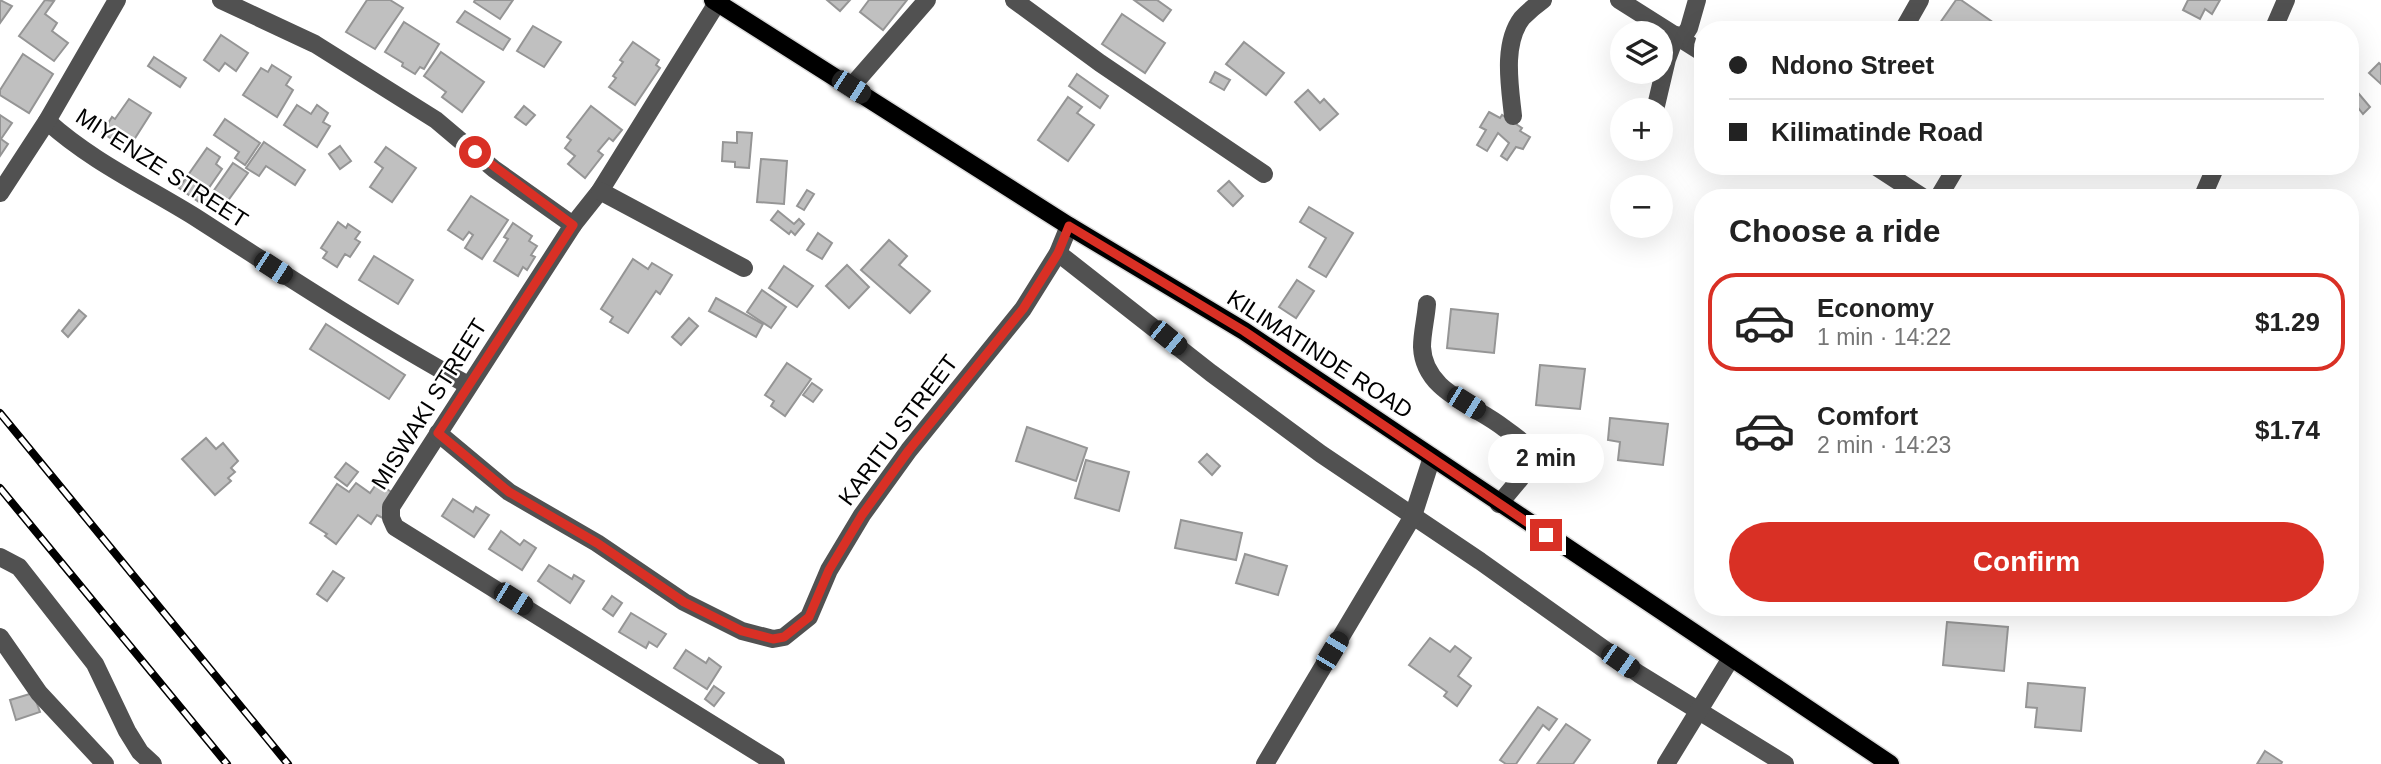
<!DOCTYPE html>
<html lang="en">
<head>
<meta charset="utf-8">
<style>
  body { margin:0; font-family:Helvetica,sans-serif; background:#f6f6f6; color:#222; height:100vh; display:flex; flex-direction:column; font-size:26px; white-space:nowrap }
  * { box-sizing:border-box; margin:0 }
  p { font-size:23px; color:#767676 }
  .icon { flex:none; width:38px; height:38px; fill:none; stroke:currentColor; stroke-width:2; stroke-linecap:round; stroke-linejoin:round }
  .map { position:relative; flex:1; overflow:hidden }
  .sheet { position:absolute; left:1694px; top:189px; width:665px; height:427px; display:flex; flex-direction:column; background:#fff; border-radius:28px; box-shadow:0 7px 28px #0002 }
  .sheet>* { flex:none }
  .hud { position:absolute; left:1694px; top:21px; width:665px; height:154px; border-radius:28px; box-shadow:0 7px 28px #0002; display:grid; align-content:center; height:154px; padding:0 35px; background:#fff }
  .fabs { position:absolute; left:1610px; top:21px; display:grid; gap:14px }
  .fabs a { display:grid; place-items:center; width:63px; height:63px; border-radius:50%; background:#fff; box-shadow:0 7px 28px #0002; font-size:35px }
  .end { position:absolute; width:32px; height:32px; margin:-16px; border:9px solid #d93025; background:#fff; box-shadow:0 0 0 4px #fff }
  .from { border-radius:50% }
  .bubble { position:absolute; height:49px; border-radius:24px; background:#fff; box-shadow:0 7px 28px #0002; font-size:23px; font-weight:600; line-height:49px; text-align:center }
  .car { position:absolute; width:21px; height:42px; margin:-21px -10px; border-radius:9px; box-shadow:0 0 5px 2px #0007; background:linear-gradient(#222 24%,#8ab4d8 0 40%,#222 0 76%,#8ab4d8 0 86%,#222 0) }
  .hud b { display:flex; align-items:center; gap:24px; height:66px; font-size:26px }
  .hud b+b { border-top:2px solid #e0e0e0 }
  .hud i { width:18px; height:18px; background:#222 }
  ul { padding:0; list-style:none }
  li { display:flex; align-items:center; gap:21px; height:98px; margin:0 14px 10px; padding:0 21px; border:4px solid transparent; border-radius:28px }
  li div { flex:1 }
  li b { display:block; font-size:26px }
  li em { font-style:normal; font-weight:600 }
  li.selected { border-color:#d93025 }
  li>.icon { width:63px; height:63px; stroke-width:1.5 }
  h2 { padding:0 35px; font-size:32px; line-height:84px }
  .action { display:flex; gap:14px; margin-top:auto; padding:14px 35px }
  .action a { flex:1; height:80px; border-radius:42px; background:#d93025; color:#fff; font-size:28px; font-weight:600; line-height:80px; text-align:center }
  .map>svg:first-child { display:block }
</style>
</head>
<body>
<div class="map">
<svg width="2381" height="764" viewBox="0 0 2381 764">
  <rect width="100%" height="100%" fill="#fff"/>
  <g fill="#c0c0c0" stroke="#959595" stroke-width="2">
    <path d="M0,0L12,6L0,23Z"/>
    <path d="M45,0L54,1L45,14L57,23L52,31L68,43L54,61L19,36Z"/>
    <path d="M367,0H390L403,8L375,49L346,32Z"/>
    <path d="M475,0H513L500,19L474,2Z"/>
    <path d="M827,0H850L840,11Z"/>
    <path d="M869,0H907L883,30L860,12Z"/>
    <path d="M1134,0H1157L1171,10L1163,21Z"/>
    <path d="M1956,0H1961L2004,30H1935Z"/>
    <path d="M2188,0H2220L2212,14L2205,9L2200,19L2183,10Z"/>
    <path d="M465,11L510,39L503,50L457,22Z"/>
    <path d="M1122,14L1165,43L1145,73L1102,44Z"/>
    <path d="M404,22L439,44L424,69L420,67L415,74L402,66L403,63L385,52Z"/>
    <path d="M533,26L561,42L544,67L517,51Z"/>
    <path d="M221,35L248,53L236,71L225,63L219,71L204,60Z"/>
    <path d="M633,42L659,60L656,65L660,68L635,105L609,87L616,78L613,76L623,62L620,60Z"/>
    <path d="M1244,42L1284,73L1266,95L1226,64Z"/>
    <path d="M441,52L484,82L462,112L442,97L446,92L424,76Z"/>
    <path d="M23,54L53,74L29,113L0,95V90Z"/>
    <path d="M154,57L186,78L180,87L148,66Z"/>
    <path d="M2379,63L2381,65V84L2369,73Z"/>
    <path d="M272,65L291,77L286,85L293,90L277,117L243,95L261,68L268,72Z"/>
    <path d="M1215,72L1230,80L1224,90L1210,82Z"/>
    <path d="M1077,74L1108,96L1100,108L1069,86Z"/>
    <path d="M1308,90L1320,103L1324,99L1338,114L1320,130L1295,102Z"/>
    <path d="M2359,94L2370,107L2363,114L2352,100Z"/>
    <path d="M1068,97L1082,107L1077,113L1094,125L1068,161L1038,140Z"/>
    <path d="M129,99L151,113L130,146L120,139L117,142L102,133L112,117L115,119Z"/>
    <path d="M297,105L311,114L317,105L328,113L323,122L330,126L317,147L284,125Z"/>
    <path d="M524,106L535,115L526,125L515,117Z"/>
    <path d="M591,106L622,130L613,141L609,138L598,151L603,155L585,178L568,164L575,156L565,148L571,140L567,137Z"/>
    <path d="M1489,112L1500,118L1502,115L1522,128L1520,131L1530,137L1523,149L1516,147L1507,160L1501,156L1509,143L1498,133L1487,151L1477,145L1486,130L1480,127Z"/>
    <path d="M0,115L12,123L1,139L8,144L0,156Z"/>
    <path d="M225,119L260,143L245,165L235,158L239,152L214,135Z"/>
    <path d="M737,132L752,133L749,168L735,167V162L722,161L723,142L737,143Z"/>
    <path d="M264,142L305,170L295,185L266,166L259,176L246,168Z"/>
    <path d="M340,146L351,161L340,169L329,154Z"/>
    <path d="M386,147L416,168L392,202L370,187L383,168L375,162Z"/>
    <path d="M207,148L220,157L216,164L222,169L199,202L179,188Z"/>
    <path d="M761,159L787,161L784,204L757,202Z"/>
    <path d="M233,163L248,173L224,206L210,196Z"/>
    <path d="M1229,181L1243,196L1233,206L1218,191Z"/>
    <path d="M807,190L814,194L804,210L797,206Z"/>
    <path d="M471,196L508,220L482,259L465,248L473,235L469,232L463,240L448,230Z"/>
    <path d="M1309,207L1353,233L1326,277L1309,267L1326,238L1300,222Z"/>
    <path d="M778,211L794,224L799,219L804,224L795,235L791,231L789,234L771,220Z"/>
    <rect x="1699" y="220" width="4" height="40"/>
    <path d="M338,222L346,228L348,224L360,232L355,239L360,242L350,257L345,254L337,267L323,258L327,252L321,248Z"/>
    <path d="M513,223L532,236L529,241L537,246L531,255L535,257L527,270L523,267L518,276L494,261L508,239L504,237Z"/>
    <path d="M818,233L832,243L822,259L807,250Z"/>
    <path d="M889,240L907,256L899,265L930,291L910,313L861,270Z"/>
    <path d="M374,256L413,280L398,304L359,280Z"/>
    <path d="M633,259L648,269L652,263L672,275L660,294L656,291L628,333L610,322L613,317L601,309Z"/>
    <path d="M847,265L869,287L849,308L826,286Z"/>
    <path d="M784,266L813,286L797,307L769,288Z"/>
    <path d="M1297,280L1314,291L1296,318L1279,307Z"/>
    <path d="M762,290L786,307L771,328L747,312Z"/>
    <path d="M716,298L763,324L756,337L709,311Z"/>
    <path d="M1451,309L1498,314L1494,353L1447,348Z"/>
    <path d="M79,310L86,316L68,337L62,331Z"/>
    <path d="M689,318L698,326L681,345L672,337Z"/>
    <path d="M326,324L405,375L389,399L310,349Z"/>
    <path d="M787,363L811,379L785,416L771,406L774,401L765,395Z"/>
    <path d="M1540,365L1585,369L1580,409L1536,405Z"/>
    <path d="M812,383L822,390L813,402L803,395Z"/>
    <path d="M1610,418L1668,424L1663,465L1618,460L1620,442L1608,440Z"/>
    <path d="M1027,427L1087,448L1076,481L1016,461Z"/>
    <path d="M206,438L216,449L223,443L238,461L231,468L235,472L228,478L231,481L215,495L182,459Z"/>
    <path d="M1207,454L1220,466L1212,475L1199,462Z"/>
    <path d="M1086,460L1129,472L1119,511L1075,498Z"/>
    <path d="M346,463L358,472L347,486L335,477Z"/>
    <path d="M356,483L370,493L377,483L393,493L383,518L377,515L371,524L358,515L336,544L325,536L327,534L310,523L337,484L349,492Z"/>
    <path d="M453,499L473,512L476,507L489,515L474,537L442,516Z"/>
    <path d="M1181,520L1242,533L1236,560L1175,548Z"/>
    <path d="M501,531L520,545L524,540L536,548L522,570L489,549Z"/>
    <path d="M1245,554L1287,566L1278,595L1236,583Z"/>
    <path d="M549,565L572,579L574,575L584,581L570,603L538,581Z"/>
    <path d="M333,571L344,578L327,601L317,594Z"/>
    <path d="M612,596L622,603L613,616L603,609Z"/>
    <path d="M631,613L666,634L657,647L649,642L646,648L619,632Z"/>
    <path d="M1947,622L2008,627L2004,671L1943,665Z"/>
    <path d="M1430,638L1450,652L1455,646L1471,658L1458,676L1471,686L1457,706L1444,696L1447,692L1409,665Z"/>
    <path d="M686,650L706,663L709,658L721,667L707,689L674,668Z"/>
    <path d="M2028,683L2085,688L2081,731L2035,727L2037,708L2026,707Z"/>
    <path d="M714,686L724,693L714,706L705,699Z"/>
    <path d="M33,693L40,712L16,720L10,700Z"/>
    <path d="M1538,707L1557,719L1549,730L1543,725L1516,764H1506L1500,760Z"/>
    <path d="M1566,724L1590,740L1573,764H1537Z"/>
    <path d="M2265,751L2282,762L2281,764H2257Z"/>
  </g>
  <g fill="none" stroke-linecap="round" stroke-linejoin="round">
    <g stroke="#dbdbdb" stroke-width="21">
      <path id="major" d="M713,0L1069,226L1244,331L1890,764"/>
    </g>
    <g stroke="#515151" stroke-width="18">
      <path d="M221,0L315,44L436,120L494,169L573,225"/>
      <path d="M1014,0L1100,63L1264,174"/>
      <path d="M1619,0L1703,53"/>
      <path d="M717,3L600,191L573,225L391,507V518L395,527L776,764"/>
      <path d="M1903,30L1920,0"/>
      <path d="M2273,30L2286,0"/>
      <path d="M1682,39L1689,28L1697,0"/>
      <path d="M851,87L927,0"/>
      <path d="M1655,110L1667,59L1676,35"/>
      <path d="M1513,116C1510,87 1502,44 1522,18C1528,12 1536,5 1543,0"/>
      <path d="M47,121C91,161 145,186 195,217C285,275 374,333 468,385"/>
      <path d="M1875,166L1924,198"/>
      <path d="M600,191L744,268"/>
      <path d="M0,193L47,121L117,0"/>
      <path d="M1938,198L1957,166"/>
      <path d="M2202,198L2216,166"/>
      <path d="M1058,253L1211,373L1321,454L1480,561L1639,674L1785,764"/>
      <path d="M1427,304C1426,318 1422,333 1422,347C1424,392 1474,404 1504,428C1515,436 1525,442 1531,454L1520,479L1499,504"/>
      <path d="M438,433L509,492L597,543L684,602L742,631L773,639L784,637L809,617L829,570L862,515L909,450L1023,309L1058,253L1069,226"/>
      <path d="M0,557L19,567L95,664L127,731L140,752L153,764"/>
      <path d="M0,637L39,693L105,764"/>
      <path d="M1265,764L1413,516L1432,457"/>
      <path d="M1666,764L1731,658"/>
    </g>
    <use href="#major" stroke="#000" stroke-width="18"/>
    <g stroke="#000" stroke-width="8">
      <g id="rail">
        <path d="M0,413L288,764"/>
        <path d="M0,488L227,764"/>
      </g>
    </g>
    <use href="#rail" stroke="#fff" stroke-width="5" stroke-dasharray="16" stroke-linecap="butt"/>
  </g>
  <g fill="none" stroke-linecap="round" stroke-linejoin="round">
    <path stroke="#d93025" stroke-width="9" d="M475,152L573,225L438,433L509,492L597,543L684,602L742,631L773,639L784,637L809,617L829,570L862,515L909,450L1023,309L1058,253L1069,226L1244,331L1546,535"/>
  </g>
  <g text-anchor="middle" stroke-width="5" stroke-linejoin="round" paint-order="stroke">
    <g font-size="23" fill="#000" stroke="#fff">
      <text transform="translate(162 168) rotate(33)" y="8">MIYENZE STREET</text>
      <text transform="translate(1320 354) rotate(33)" y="8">KILIMATINDE ROAD</text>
      <text transform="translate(429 404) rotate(-58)" y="8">MISWAKI STREET</text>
      <text transform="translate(898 430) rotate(-53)" y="8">KARITU STREET</text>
    </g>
  </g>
</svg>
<div class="fabs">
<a><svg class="icon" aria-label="layers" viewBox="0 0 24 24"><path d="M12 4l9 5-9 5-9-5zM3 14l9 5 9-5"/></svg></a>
<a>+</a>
<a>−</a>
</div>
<i class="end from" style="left:475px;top:152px"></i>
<i class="end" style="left:1546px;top:535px"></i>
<div class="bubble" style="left:1488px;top:434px;width:116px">2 min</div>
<i class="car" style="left:851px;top:87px;rotate:123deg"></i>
<i class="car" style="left:273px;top:268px;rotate:123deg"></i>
<i class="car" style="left:1168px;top:338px;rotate:129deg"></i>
<i class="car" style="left:1466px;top:403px;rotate:122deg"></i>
<i class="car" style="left:513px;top:599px;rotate:122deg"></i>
<i class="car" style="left:1332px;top:651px;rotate:31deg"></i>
<i class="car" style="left:1620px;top:661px;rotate:125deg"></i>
<div class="hud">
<b><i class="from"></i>Ndono Street</b>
<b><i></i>Kilimatinde Road</b>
</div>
<section class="sheet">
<h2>Choose a ride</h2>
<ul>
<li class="selected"><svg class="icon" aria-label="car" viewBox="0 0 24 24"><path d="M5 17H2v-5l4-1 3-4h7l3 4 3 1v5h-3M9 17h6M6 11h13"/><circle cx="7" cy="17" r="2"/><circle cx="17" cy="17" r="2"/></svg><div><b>Economy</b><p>1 min · 14:22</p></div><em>$1.29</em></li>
<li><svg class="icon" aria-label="car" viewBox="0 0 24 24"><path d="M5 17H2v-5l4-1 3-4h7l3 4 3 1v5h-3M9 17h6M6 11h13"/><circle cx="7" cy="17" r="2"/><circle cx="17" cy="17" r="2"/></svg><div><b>Comfort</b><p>2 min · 14:23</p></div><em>$1.74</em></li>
</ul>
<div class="action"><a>Confirm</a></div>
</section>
</div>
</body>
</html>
